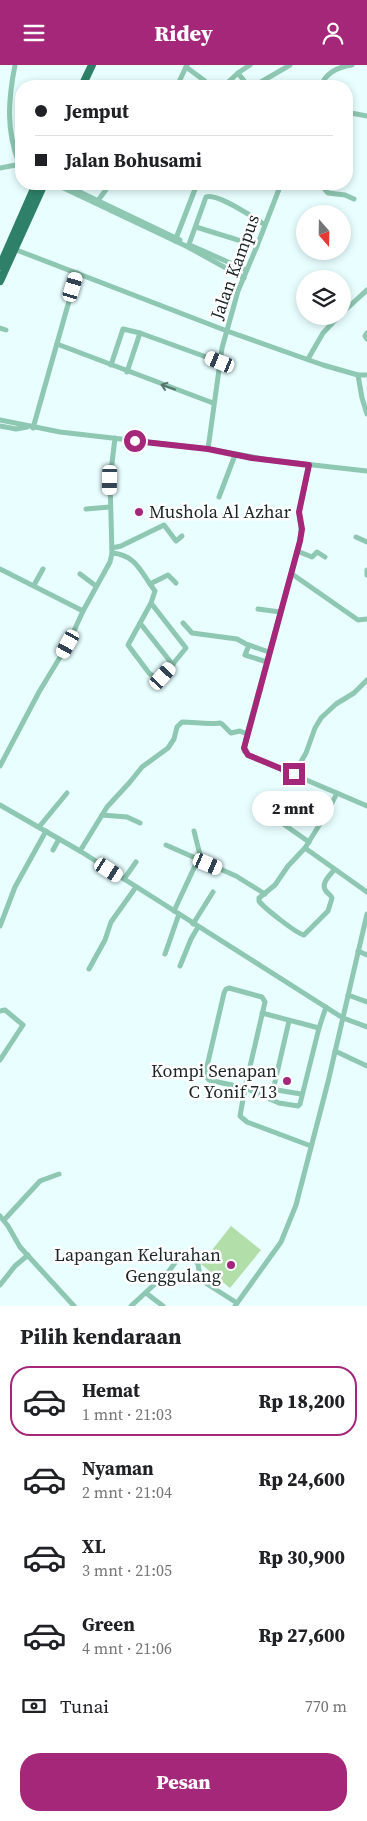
<!DOCTYPE html>
<html lang="id">
<head>
<meta charset="utf-8">
<style>
  body { margin:0; font-family:"Source Serif 4",serif; background:#f2f2f2; color:#202124; height:100vh; display:flex; flex-direction:column; font-size:19px; white-space:nowrap }
  * { box-sizing:border-box; margin:0 }
  p { font-size:16px; color:#757577 }
  .icon { flex:none; width:28px; height:28px; fill:none; stroke:currentColor; stroke-width:2; stroke-linecap:round; stroke-linejoin:round }
  .map { position:relative; height:1241px; overflow:hidden }
  .panel { display:flex; flex-direction:column; background:#fff; flex:1 }
  .panel>* { flex:none }
  .banner { position:absolute; left:15px; top:15px; width:338px; height:110px; border-radius:20px; box-shadow:0 2px 8px #0003; display:grid; align-content:center; height:110px; padding:0 20px; background:#fff }
  .needle { width:32px; rotate:160deg }
  .tools { position:absolute; left:296px; top:140px; display:grid; gap:10px }
  .tools a { display:grid; place-items:center; width:55px; height:55px; border-radius:50%; background:#fff; box-shadow:0 2px 8px #0003; font-size:25px }
  .end { position:absolute; width:22px; height:22px; margin:-11px; border:6px solid #a52779; background:#fff; box-shadow:0 0 0 2px #fff }
  .from { border-radius:50% }
  .bubble { position:absolute; height:35px; border-radius:18px; background:#fff; box-shadow:0 2px 8px #0003; font-size:16px; font-weight:800; line-height:35px; text-align:center }
  .car { position:absolute; width:15px; height:30px; margin:-15px -8px; border-radius:6px; box-shadow:0 0 4px 1px #0007; background:linear-gradient(#fff 24%,#345 0 40%,#fff 0 76%,#345 0 86%,#fff 0) }
  .banner b { display:flex; align-items:center; gap:18px; height:48px; font-size:19px }
  .banner b+b { border-top:1px solid #e0e0e0 }
  .banner i { width:12px; height:12px; background:#202124 }
  ul { padding:0; list-style:none }
  li { display:flex; align-items:center; gap:15px; height:70px; margin:0 10px 8px; padding:0 10px; border:2px solid transparent; border-radius:20px }
  li div { flex:1 }
  li b { display:block; font-size:19px }
  li em { font-style:normal; font-weight:800 }
  li.current { border-color:#a52779 }
  li>.icon { width:45px; height:45px; stroke-width:1.5 }
  h2 { padding:0 20px; font-size:22px; line-height:60px }
  .pay { display:flex; align-items:center; gap:12px; height:55px; padding:0 20px; font-size:19px }
  .pay p { margin-inline-start:auto }
  .button { display:flex; gap:10px; margin-top:auto; padding:10px 20px }
  .button a { flex:1; height:58px; border-radius:20px; background:#a52779; color:#fff; font-size:20px; font-weight:800; line-height:58px; text-align:center }
  header { display:flex; justify-content:space-between; align-items:center; height:65px; padding:0 20px; background:#a52779; color:#fff; font-size:22px; font-weight:800 }
  .map>svg:first-child { display:block }
</style>
</head>
<body>
<header><svg class="icon" aria-label="menu" viewBox="0 0 24 24"><path d="M4 6h16M4 12h16M4 18h16"/></svg>Ridey<svg class="icon" aria-label="person" viewBox="0 0 24 24"><circle cx="12" cy="8" r="4"/><path d="M4 21q1-7 8-7t8 7"/></svg></header>
<div class="map">
<svg width="367" height="1241" viewBox="0 0 367 1241">
  <rect width="100%" height="100%" fill="#e8feff"/>
  <path fill="#b2dea9" d="M231,1161L261,1185L230,1223L201,1199Z"/>
  <g fill="none" stroke-linecap="round" stroke-linejoin="round">
    <g stroke="#8ec7b2" stroke-width="5">
      <path d="M15,0C8,36 6,64 19,99"/>
      <path d="M186,2L205,16"/>
      <path d="M177,21L187,0"/>
      <path d="M224,21L238,8"/>
      <path d="M248,21L238,8L250,0"/>
      <path d="M254,21L290,0"/>
      <path d="M321,21C326,7 338,2 352,0"/>
      <path d="M346,47L367,51"/>
      <path d="M0,103L21,99"/>
      <path d="M41,119H55L188,182L244,213"/>
      <path d="M63,119L180,175"/>
      <path d="M320,119L328,128L345,130L354,134"/>
      <path d="M97,137L110,119"/>
      <path d="M196,162L257,181"/>
      <path d="M175,176L197,119"/>
      <path d="M192,181L246,205"/>
      <path d="M188,182L206,132C218,128 252,152 264,159"/>
      <path d="M14,184L227,266L323,300L358,310H367"/>
      <path d="M342,248L367,225"/>
      <path d="M0,263L6,265"/>
      <path d="M367,268L365,271L367,274"/>
      <path d="M57,279L213,338"/>
      <path d="M308,294L323,268L339,251"/>
      <path d="M111,300L123,264L140,268"/>
      <path d="M127,307L140,268L220,297"/>
      <path d="M358,310L362,333L367,349"/>
      <path d="M0,355L60,367L208,384L269,395L367,406"/>
      <path d="M0,361L16,364L27,362"/>
      <path d="M33,363L77,208"/>
      <path d="M208,384L222,283L238,226L257,181L281,119"/>
      <path d="M309,400L299,447L301,464L300,476L247,669L244,686L248,690L367,741"/>
      <path d="M219,432L235,390"/>
      <path d="M86,444L110,442"/>
      <path d="M356,472L367,477"/>
      <path d="M112,483L121,481L164,460L176,476L182,471"/>
      <path d="M297,486L312,492L317,487L325,492"/>
      <path d="M112,488C137,490 141,508 155,526L151,538L128,580L149,608L157,614L163,611L186,583L151,538"/>
      <path d="M0,504L83,546"/>
      <path d="M367,505V510"/>
      <path d="M80,509L96,521"/>
      <path d="M292,509L358,555L367,554"/>
      <path d="M150,519L168,510L176,518"/>
      <path d="M34,520L43,504"/>
      <path d="M258,544L280,547"/>
      <path d="M140,558L173,600"/>
      <path d="M183,558L192,568L237,574L246,579L269,587"/>
      <path d="M249,580L245,590L267,597"/>
      <path d="M0,701L39,627L68,579L83,546L110,497L112,488L110,415L115,373"/>
      <path d="M294,709L306,688L315,663L321,653L336,639L354,628L367,615"/>
      <path d="M0,740L80,786L343,953L367,962"/>
      <path d="M102,750L127,752L140,758"/>
      <path d="M279,756L309,777"/>
      <path d="M39,762L67,728"/>
      <path d="M166,780L236,811L265,829"/>
      <path d="M305,783L367,827"/>
      <path d="M53,785L59,774"/>
      <path d="M80,786L107,742L130,717L142,702L168,683L174,674L177,662L182,657C195,657 207,660 220,658L222,659L231,668L240,666L247,669"/>
      <path d="M334,805C330,810 320,819 326,826C328,829 331,830 332,833L328,846L304,870C297,869 263,842 259,836V833L275,820L288,801L305,783L328,746L337,728"/>
      <path d="M124,814L136,797"/>
      <path d="M174,846L200,790L194,766"/>
      <path d="M193,859L213,827"/>
      <path d="M0,861L15,822L46,766"/>
      <path d="M358,886L367,890"/>
      <path d="M165,889L179,849"/>
      <path d="M180,901L191,874L198,862"/>
      <path d="M89,904L105,875L111,857L136,822"/>
      <path d="M348,930L367,937"/>
      <path d="M0,946L5,945L23,960L0,995"/>
      <path d="M262,948L319,963"/>
      <path d="M289,956L274,1021L277,1025L301,1029"/>
      <path d="M335,986L367,1001"/>
      <path d="M311,1081L247,1057L240,1051L245,1023L265,937L262,932L229,923L226,924L224,928L205,1010L209,1015L245,1023L279,1038L298,1041L300,1039L319,963L326,942"/>
      <path d="M0,1151L8,1161L20,1182L74,1241"/>
      <path d="M4,1155L40,1116L59,1109"/>
      <path d="M0,1220L15,1201L28,1190"/>
      <path d="M146,1228L163,1241"/>
      <path d="M131,1241L169,1206L180,1191C188,1188 193,1194 198,1199L200,1211L204,1217L237,1238"/>
      <path d="M235,1241L281,1177L296,1140L328,1017L367,849"/>
    </g>
    <g stroke="#2e8168" stroke-width="8">
      <path d="M82,21L92,0"/>
      <path d="M0,201L36,119"/>
      <path d="M0,216L44,119"/>
    </g>
  </g>
  <defs><path id="oneway-shaft" d="M-6 0H5M1.5-3L5.5 0L1.5 3" fill="none" stroke-width="1.6" stroke-linecap="round" stroke-linejoin="round" transform="scale(1.25)"/></defs>
  <use stroke="#55766c" href="#oneway-shaft" transform="translate(168 322) rotate(-161)"/>
  <g fill="none" stroke-linecap="round" stroke-linejoin="round">
    <path stroke="#a52779" stroke-width="6" d="M135,376L208,384L252,393L309,400L299,447L302,464L300,476L244,683L248,690L294,709"/>
  </g>
  <g fill="#a52779" stroke="#fff" stroke-width="2">
    <circle cx="139" cy="447" r="5"/>
    <circle cx="287" cy="1016" r="5"/>
    <circle cx="231" cy="1200" r="5"/>
  </g>
  <g text-anchor="middle" stroke-width="5" stroke-linejoin="round" paint-order="stroke">
    <g font-size="18" fill="#1c2627" stroke="#fff">
      <text transform="translate(235 202) rotate(-70)" y="6">Jalan Kampus</text>
    </g>
    <g font-size="18" fill="#1c2627" stroke="#fff" text-anchor="end">
      <text x="149" y="453" text-anchor="start">Mushola Al Azhar</text>
      <text x="277" y="1012">Kompi Senapan<tspan x="277" dy="21">C Yonif 713</tspan></text>
      <text x="221" y="1196">Lapangan Kelurahan<tspan x="221" dy="21">Genggulang</tspan></text>
    </g>
  </g>
</svg>
<div class="tools">
<a><svg class="needle" viewBox="-14 -14 28 28"><path d="M0-13l5 13h-10z" fill="#e53935"/><path d="M0 13l5-13h-10z" fill="#757577"/></svg></a>
<a><svg class="icon" aria-label="layers" viewBox="0 0 24 24"><path d="M12 4l9 5-9 5-9-5zM3 14l9 5 9-5"/></svg></a>
</div>
<i class="end from" style="left:135px;top:376px"></i>
<i class="end" style="left:294px;top:709px"></i>
<div class="bubble" style="left:252px;top:726px;width:82px">2 mnt</div>
<i class="car" style="left:73px;top:222px;rotate:17deg"></i>
<i class="car" style="left:220px;top:297px;rotate:292deg"></i>
<i class="car" style="left:110px;top:415px;rotate:181deg"></i>
<i class="car" style="left:68px;top:579px;rotate:209deg"></i>
<i class="car" style="left:163px;top:611px;rotate:42deg"></i>
<i class="car" style="left:208px;top:799px;rotate:113deg"></i>
<i class="car" style="left:109px;top:805px;rotate:123deg"></i>
<div class="banner">
<b><i class="from"></i>Jemput</b>
<b><i></i>Jalan Bohusami</b>
</div>
</div>
<section class="panel">
<h2>Pilih kendaraan</h2>
<ul>
<li class="current"><svg class="icon" aria-label="car" viewBox="0 0 24 24"><path d="M5 17H2v-5l4-1 3-4h7l3 4 3 1v5h-3M9 17h6M6 11h13"/><circle cx="7" cy="17" r="2"/><circle cx="17" cy="17" r="2"/></svg><div><b>Hemat</b><p>1 mnt · 21:03</p></div><em>Rp 18,200</em></li>
<li><svg class="icon" aria-label="car" viewBox="0 0 24 24"><path d="M5 17H2v-5l4-1 3-4h7l3 4 3 1v5h-3M9 17h6M6 11h13"/><circle cx="7" cy="17" r="2"/><circle cx="17" cy="17" r="2"/></svg><div><b>Nyaman</b><p>2 mnt · 21:04</p></div><em>Rp 24,600</em></li>
<li><svg class="icon" aria-label="car" viewBox="0 0 24 24"><path d="M5 17H2v-5l4-1 3-4h7l3 4 3 1v5h-3M9 17h6M6 11h13"/><circle cx="7" cy="17" r="2"/><circle cx="17" cy="17" r="2"/></svg><div><b>XL</b><p>3 mnt · 21:05</p></div><em>Rp 30,900</em></li>
<li><svg class="icon" aria-label="car" viewBox="0 0 24 24"><path d="M5 17H2v-5l4-1 3-4h7l3 4 3 1v5h-3M9 17h6M6 11h13"/><circle cx="7" cy="17" r="2"/><circle cx="17" cy="17" r="2"/></svg><div><b>Green</b><p>4 mnt · 21:06</p></div><em>Rp 27,600</em></li>
</ul>
<div class="pay"><svg class="icon" aria-label="cash" viewBox="0 0 24 24"><path d="M3 7h18v10H3z"/><circle cx="12" cy="12" r="2"/></svg>Tunai<p>770 m</p></div>
<div class="button"><a>Pesan</a></div>
</section>
</body>
</html>
